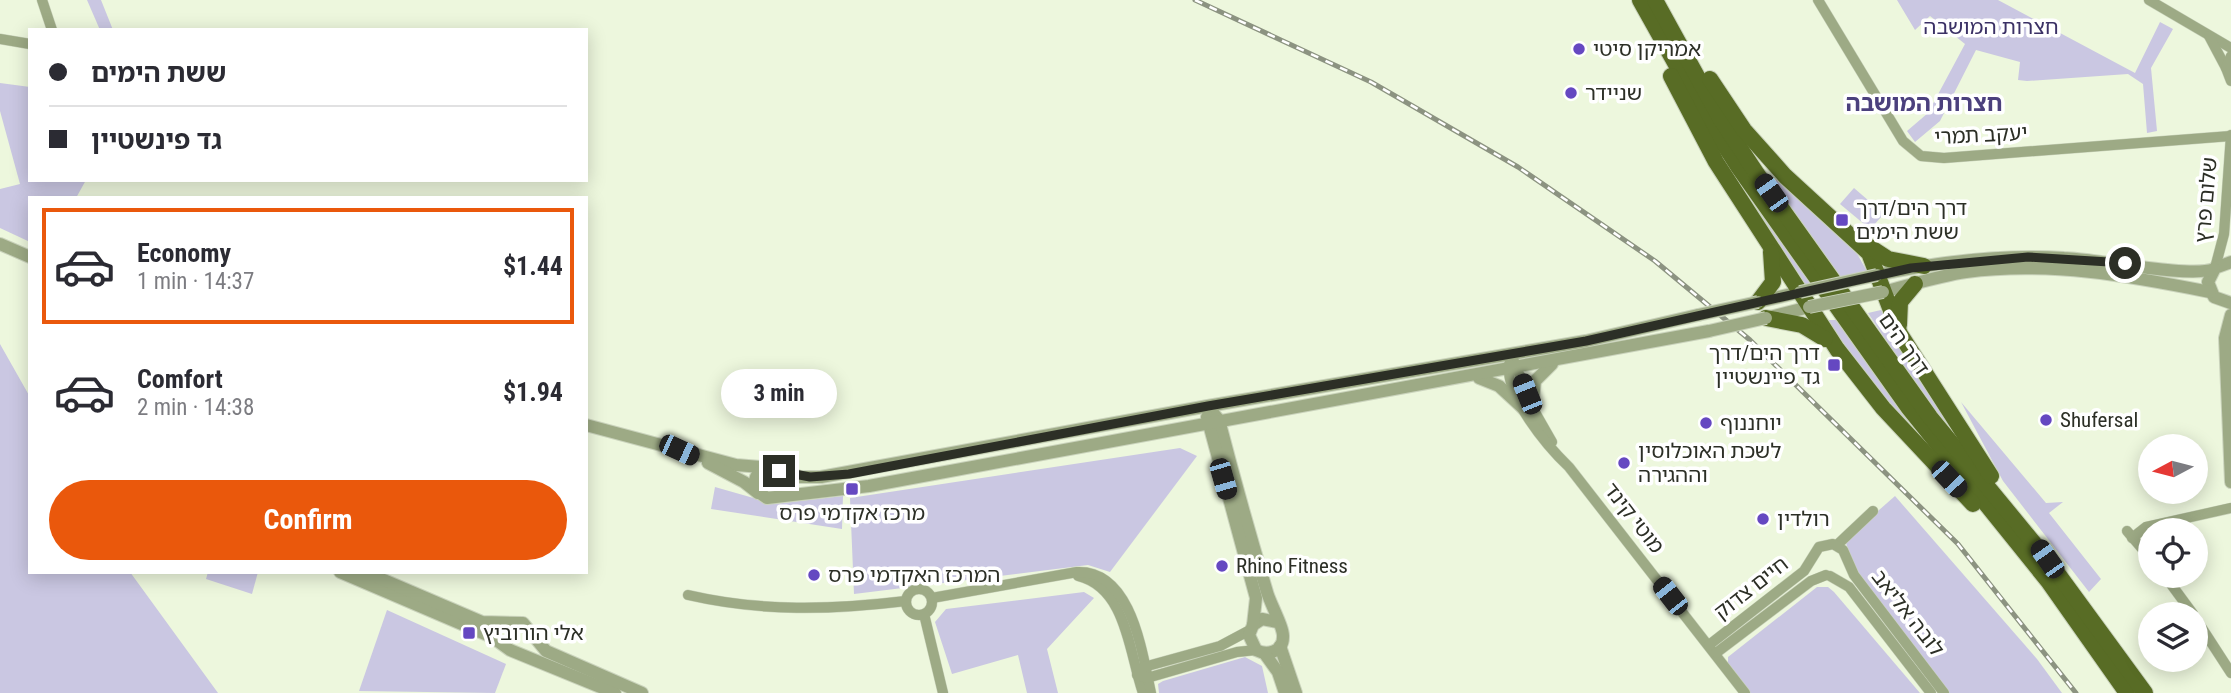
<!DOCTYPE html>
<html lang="en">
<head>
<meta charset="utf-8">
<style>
  body { margin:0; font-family:"Roboto Condensed","Noto Sans Hebrew",sans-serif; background:#f2f2f3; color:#2b2b33; height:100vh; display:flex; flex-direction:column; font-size:26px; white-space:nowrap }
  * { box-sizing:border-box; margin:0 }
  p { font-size:23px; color:#7c7c81 }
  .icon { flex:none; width:38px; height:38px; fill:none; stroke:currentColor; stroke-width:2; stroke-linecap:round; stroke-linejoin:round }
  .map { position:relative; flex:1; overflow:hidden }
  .drawer { position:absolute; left:28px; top:196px; width:560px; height:378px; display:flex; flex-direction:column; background:#fff; border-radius:0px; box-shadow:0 4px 18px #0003 }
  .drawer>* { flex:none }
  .banner { position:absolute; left:28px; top:28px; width:560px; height:154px; border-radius:0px; box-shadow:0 4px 18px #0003; display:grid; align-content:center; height:154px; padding:0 21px; background:#fff }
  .needle { width:46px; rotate:263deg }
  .controls { position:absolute; left:2138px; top:434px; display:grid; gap:14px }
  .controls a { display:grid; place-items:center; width:70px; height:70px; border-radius:50%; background:#fff; box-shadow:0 4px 18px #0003; font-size:35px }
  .end { position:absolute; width:32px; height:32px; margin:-16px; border:9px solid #2c2f26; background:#fff; box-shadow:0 0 0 4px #fff }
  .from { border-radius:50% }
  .bubble { position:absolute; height:49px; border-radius:24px; background:#fff; box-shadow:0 4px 18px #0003; font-size:23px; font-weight:700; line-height:49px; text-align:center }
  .car { position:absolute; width:21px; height:42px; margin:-21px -10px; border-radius:9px; box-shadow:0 0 5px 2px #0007; background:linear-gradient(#222 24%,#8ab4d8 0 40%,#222 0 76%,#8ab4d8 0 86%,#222 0) }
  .banner b { display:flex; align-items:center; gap:24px; height:66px; font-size:26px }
  .banner b+b { border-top:2px solid #e1e1e2 }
  .banner i { width:18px; height:18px; background:#2b2b33 }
  ul { padding:12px 0 0; list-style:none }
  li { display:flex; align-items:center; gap:21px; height:116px; margin:0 14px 10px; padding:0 7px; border:4px solid transparent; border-radius:0px }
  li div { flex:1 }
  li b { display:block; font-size:26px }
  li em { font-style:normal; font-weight:700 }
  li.active { border-color:#ea580c }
  li>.icon { width:63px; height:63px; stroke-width:1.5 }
  .action { display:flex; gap:14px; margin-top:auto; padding:14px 21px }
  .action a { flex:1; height:80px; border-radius:42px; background:#ea580c; color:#fff; font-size:28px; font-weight:700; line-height:80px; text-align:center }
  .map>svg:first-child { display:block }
</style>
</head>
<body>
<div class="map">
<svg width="2231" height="693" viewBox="0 0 2231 693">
  <rect width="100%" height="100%" fill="#edf7dd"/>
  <g fill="#cac7e2">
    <path d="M87,0H101L113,30H100Z"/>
    <path d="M1897,0H1998L2135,73L2160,22L2173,29L2151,68L2157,131L2147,133L2143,84L2128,74L2027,81L2018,80L2020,62L1976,50L1940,121L1915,142L1907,131L1928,113L1965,44L1930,16L1915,30Z"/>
    <path d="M0,83L30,87V180H86L76,198H30V242L0,228V189L20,184L0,111Z"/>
    <path d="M1777,176L1854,248L1869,275L1843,282L1774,185Z"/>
    <path d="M1745,185L1814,286L1803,290L1738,189Z"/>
    <path d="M1854,188L1884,214L1870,229L1840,204Z"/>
    <path d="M1881,310L1925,388L1966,448L1920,392L1868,313Z"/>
    <path d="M1826,320H1837L1916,432L1881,398Z"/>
    <path d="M0,344L30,397V572H130L218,693H0Z"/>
    <path d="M1961,402L2046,503L2063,502L2049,513L2101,579L2089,592L2003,481Z"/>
    <path d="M1180,448L1197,456L1110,572L1088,565L854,594L850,498Z"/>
    <path d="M715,487L774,504L843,496L842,529L711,509Z"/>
    <path d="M1895,496L2037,659L2062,693H1947L1855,571L1845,540Z"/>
    <path d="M208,572H258L252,594L206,579Z"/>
    <path d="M1817,587H1828L1834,592L1920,693H1747L1728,668V657Z"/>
    <path d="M1084,592L1094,598L1047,649L1058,693H1027L1018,655L952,674L935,622L946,609Z"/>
    <path d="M387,610L506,664L495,693L359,691Z"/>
    <path d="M1245,657L1262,666L1268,693H1159L1158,684L1163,681Z"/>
  </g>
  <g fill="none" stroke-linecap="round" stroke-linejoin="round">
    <g stroke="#cad3bc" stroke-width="11">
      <g id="minor">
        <path d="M42,0L52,30"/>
        <path d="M1818,0L1903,141L1921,156L1944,158L2231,136"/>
        <path d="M2149,0L2231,48"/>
        <path d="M2209,36L2226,68"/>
        <path d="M0,39L30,44"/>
        <path d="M2231,56L2226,68L2231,81"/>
        <path d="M2215,268L2224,234L2231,135"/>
        <path d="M1514,361L1532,407L1552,442"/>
        <path d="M1509,364C1505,396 1547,446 1569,467L1745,693"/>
        <path d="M2127,531L2151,559"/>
        <path d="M2132,538L2146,527L2231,508"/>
        <path d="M1837,545L1873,511"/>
        <path d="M1078,576C1127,588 1129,653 1143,693"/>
        <path d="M1830,576L1849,587L1931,693"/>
        <path d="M2165,576L2193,614"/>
        <circle cx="919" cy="602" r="13"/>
        <path d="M688,595C762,612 831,610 906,601"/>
        <path d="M932,598L1077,572C1132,570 1142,653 1151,693"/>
        <path d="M924,614L943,693"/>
        <path d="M2196,619L2231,673"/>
        <path d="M1250,630L1220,646L1144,667L1137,675L1147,678L1237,652L1256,650"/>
        <path d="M1709,645L1804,571L1819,547L1833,544L1843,550L1854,575L1944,693"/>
        <path d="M1716,653L1811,581L1826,575"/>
      </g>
    </g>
    <g stroke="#cad3bc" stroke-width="14">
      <g id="tertiary">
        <path d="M0,244L30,257"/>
        <path d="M2231,262L2215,268L2208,282L2214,297L2231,303"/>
        <path d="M1877,275C1938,262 2002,254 2064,258C2096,259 2190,278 2214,269"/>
        <path d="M1883,292C1911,285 1938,276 1966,272C2049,261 2130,276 2210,292"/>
        <path d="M1758,302L1800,292"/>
        <path d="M2231,315L2225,338L2231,482"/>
        <path d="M1770,317L1809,307"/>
        <path d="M1479,378L1499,386L1524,409"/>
        <path d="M1532,407L1535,381L1552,364"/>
        <path d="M1214,414L1219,420C1234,478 1250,535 1267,592C1270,603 1284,628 1283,637C1283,652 1267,656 1256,650L1249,635L1253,625L1262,619L1277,622"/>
        <path d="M1207,417L1256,598L1253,625"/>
        <path d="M586,425L736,465L772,468L800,477H821L1208,406L1586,341L1698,315"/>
        <path d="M708,463L744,482L758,493"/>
        <path d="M766,468C756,472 752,481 757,491L767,498L869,486L1709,331"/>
        <path d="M340,572L492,637L510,650L615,693"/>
        <path d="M365,572L482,622L523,623L546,651L642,693"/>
        <path d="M1280,646L1296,693"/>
        <path d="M1265,654L1278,672L1285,693"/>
      </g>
    </g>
    <g stroke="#cad3bc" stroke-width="18">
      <g id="primary">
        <path d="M1640,0L1701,109L1739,168L1908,407L2048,581L2127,693"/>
        <path d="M1655,0L1720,118L1757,174L1930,417L2047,559L2145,693"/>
        <path d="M1671,76L1716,162L1837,349L1883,408L1973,504"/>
        <path d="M1710,79L1744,130L1785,176L1869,253L1900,334L1991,476"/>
        <path d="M1865,244L1888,259L1924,266"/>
        <path d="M1758,302L1773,282L1771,252"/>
        <path d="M1766,318L1802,325L1825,339"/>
        <path d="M1899,325L1900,302L1915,284"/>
      </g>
    </g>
    <use href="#minor" stroke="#9daa85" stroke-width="10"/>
    <use href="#tertiary" stroke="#9daa85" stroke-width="12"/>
    <use href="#primary" stroke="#586c25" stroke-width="16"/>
    <g stroke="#8c9381" stroke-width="5">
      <path id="rail" d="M1195,0L1371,82L1518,167L1655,261L1750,340L1958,544L2076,693"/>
    </g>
    <use href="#rail" stroke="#fff" stroke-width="2.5" stroke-dasharray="8" stroke-linecap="butt"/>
    <g stroke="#cad3bc" stroke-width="14" stroke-linecap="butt">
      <g id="tertiary-bridge">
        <path d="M1800,292L1877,275"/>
        <path d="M1809,307L1883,292"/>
        <path d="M1698,315L1758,302"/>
        <path d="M1709,331L1766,318"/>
      </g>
    </g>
    <use href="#tertiary-bridge" stroke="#9daa85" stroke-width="12"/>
  </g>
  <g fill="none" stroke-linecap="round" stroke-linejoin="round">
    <path stroke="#2c2f26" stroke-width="9" d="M779,471L810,477L849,474L1208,406L1586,341L1911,268L2028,257L2125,263"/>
  </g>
  <g fill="#6548c1" stroke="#fff" stroke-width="2.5">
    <circle cx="1579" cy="49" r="7"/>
    <circle cx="1571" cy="93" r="7"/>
    <rect x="1835" y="213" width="14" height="14" rx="3.5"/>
    <rect x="1827" y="358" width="14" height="14" rx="3.5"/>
    <circle cx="2046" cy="420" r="7"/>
    <circle cx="1706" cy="423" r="7"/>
    <circle cx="1624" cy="463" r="7"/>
    <rect x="845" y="482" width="14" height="14" rx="3.5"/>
    <circle cx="1763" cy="519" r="7"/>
    <circle cx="1222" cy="566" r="7"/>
    <circle cx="814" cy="575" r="7"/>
    <rect x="462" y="626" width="14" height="14" rx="3.5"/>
  </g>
  <g text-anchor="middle" stroke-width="7" stroke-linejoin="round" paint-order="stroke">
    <g font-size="21" fill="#3b3165" stroke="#fff">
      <text x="1991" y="34">חצרות המושבה</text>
    </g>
    <g font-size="21" fill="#2c2f26" stroke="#fff" text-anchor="start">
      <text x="1593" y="56">אמריקן סיטי</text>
      <text x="1585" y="100">שניידר</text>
      <text x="1856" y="215">דרך הים/דרך<tspan x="1856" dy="24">ששת הימים</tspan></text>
      <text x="1820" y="360" text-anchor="end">דרך הים/דרך<tspan x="1820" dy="24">גד פיינשטיין</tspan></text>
      <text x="2060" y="427">Shufersal</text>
      <text x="1720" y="430">יוחננוף</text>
      <text x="1638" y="458">לשכת האוכלוסין<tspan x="1638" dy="24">וההגירה</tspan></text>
      <text x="852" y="520" text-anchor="middle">מרכז אקדמי פרס</text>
      <text x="1777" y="526">רולדין</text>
      <text x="1236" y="573">Rhino Fitness</text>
      <text x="828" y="582">המרכז האקדמי פרס</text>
      <text x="483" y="640">אלי הורוביץ</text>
    </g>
    <g font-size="21" fill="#2c2f26" stroke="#fff">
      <text transform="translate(1981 135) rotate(-3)" y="7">יעקב תמרי</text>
      <text transform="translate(2206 200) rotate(-85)" y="7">שלום פרץ</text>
      <text transform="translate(1904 344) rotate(55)" y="7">דרך הים</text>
      <text transform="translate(1634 518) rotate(52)" y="7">מוטי קינד</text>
      <text transform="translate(1751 588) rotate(-38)" y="7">חיים צדוק</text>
      <text transform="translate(1908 613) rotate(52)" y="7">לובה אליאב</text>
    </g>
    <g font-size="23" font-weight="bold" fill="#4b407d" stroke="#fff">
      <text x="1924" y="111">חצרות המושבה</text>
    </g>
  </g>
</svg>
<div class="controls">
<a><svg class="needle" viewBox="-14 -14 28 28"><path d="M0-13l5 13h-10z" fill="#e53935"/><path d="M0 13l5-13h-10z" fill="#7c7c81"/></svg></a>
<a><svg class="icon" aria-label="locate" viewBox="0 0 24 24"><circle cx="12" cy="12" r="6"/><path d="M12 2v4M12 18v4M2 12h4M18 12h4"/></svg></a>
<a><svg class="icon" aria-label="layers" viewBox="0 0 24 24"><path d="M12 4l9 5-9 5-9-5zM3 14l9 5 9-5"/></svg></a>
</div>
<i class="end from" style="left:2125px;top:263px"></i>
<i class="end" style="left:779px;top:471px"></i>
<div class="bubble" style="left:721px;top:369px;width:116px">3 min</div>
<i class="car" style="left:1771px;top:193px;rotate:325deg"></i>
<i class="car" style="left:1527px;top:394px;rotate:338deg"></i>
<i class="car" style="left:679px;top:450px;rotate:115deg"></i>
<i class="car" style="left:1223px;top:479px;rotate:164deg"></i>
<i class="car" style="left:1949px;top:479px;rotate:137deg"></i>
<i class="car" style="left:2047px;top:559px;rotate:325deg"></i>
<i class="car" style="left:1670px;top:596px;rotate:322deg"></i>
<div class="banner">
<b><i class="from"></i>ששת הימים</b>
<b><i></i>גד פינשטיין</b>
</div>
<section class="drawer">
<ul>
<li class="active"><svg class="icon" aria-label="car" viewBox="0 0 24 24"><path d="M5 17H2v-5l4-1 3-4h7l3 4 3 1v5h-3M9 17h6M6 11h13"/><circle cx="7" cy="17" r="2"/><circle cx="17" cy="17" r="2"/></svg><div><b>Economy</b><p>1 min · 14:37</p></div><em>$1.44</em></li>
<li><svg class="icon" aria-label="car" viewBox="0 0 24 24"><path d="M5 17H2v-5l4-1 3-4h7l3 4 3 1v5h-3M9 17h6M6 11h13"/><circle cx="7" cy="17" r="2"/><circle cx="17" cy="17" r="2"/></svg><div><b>Comfort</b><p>2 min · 14:38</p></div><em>$1.94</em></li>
</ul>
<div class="action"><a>Confirm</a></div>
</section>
</div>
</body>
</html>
